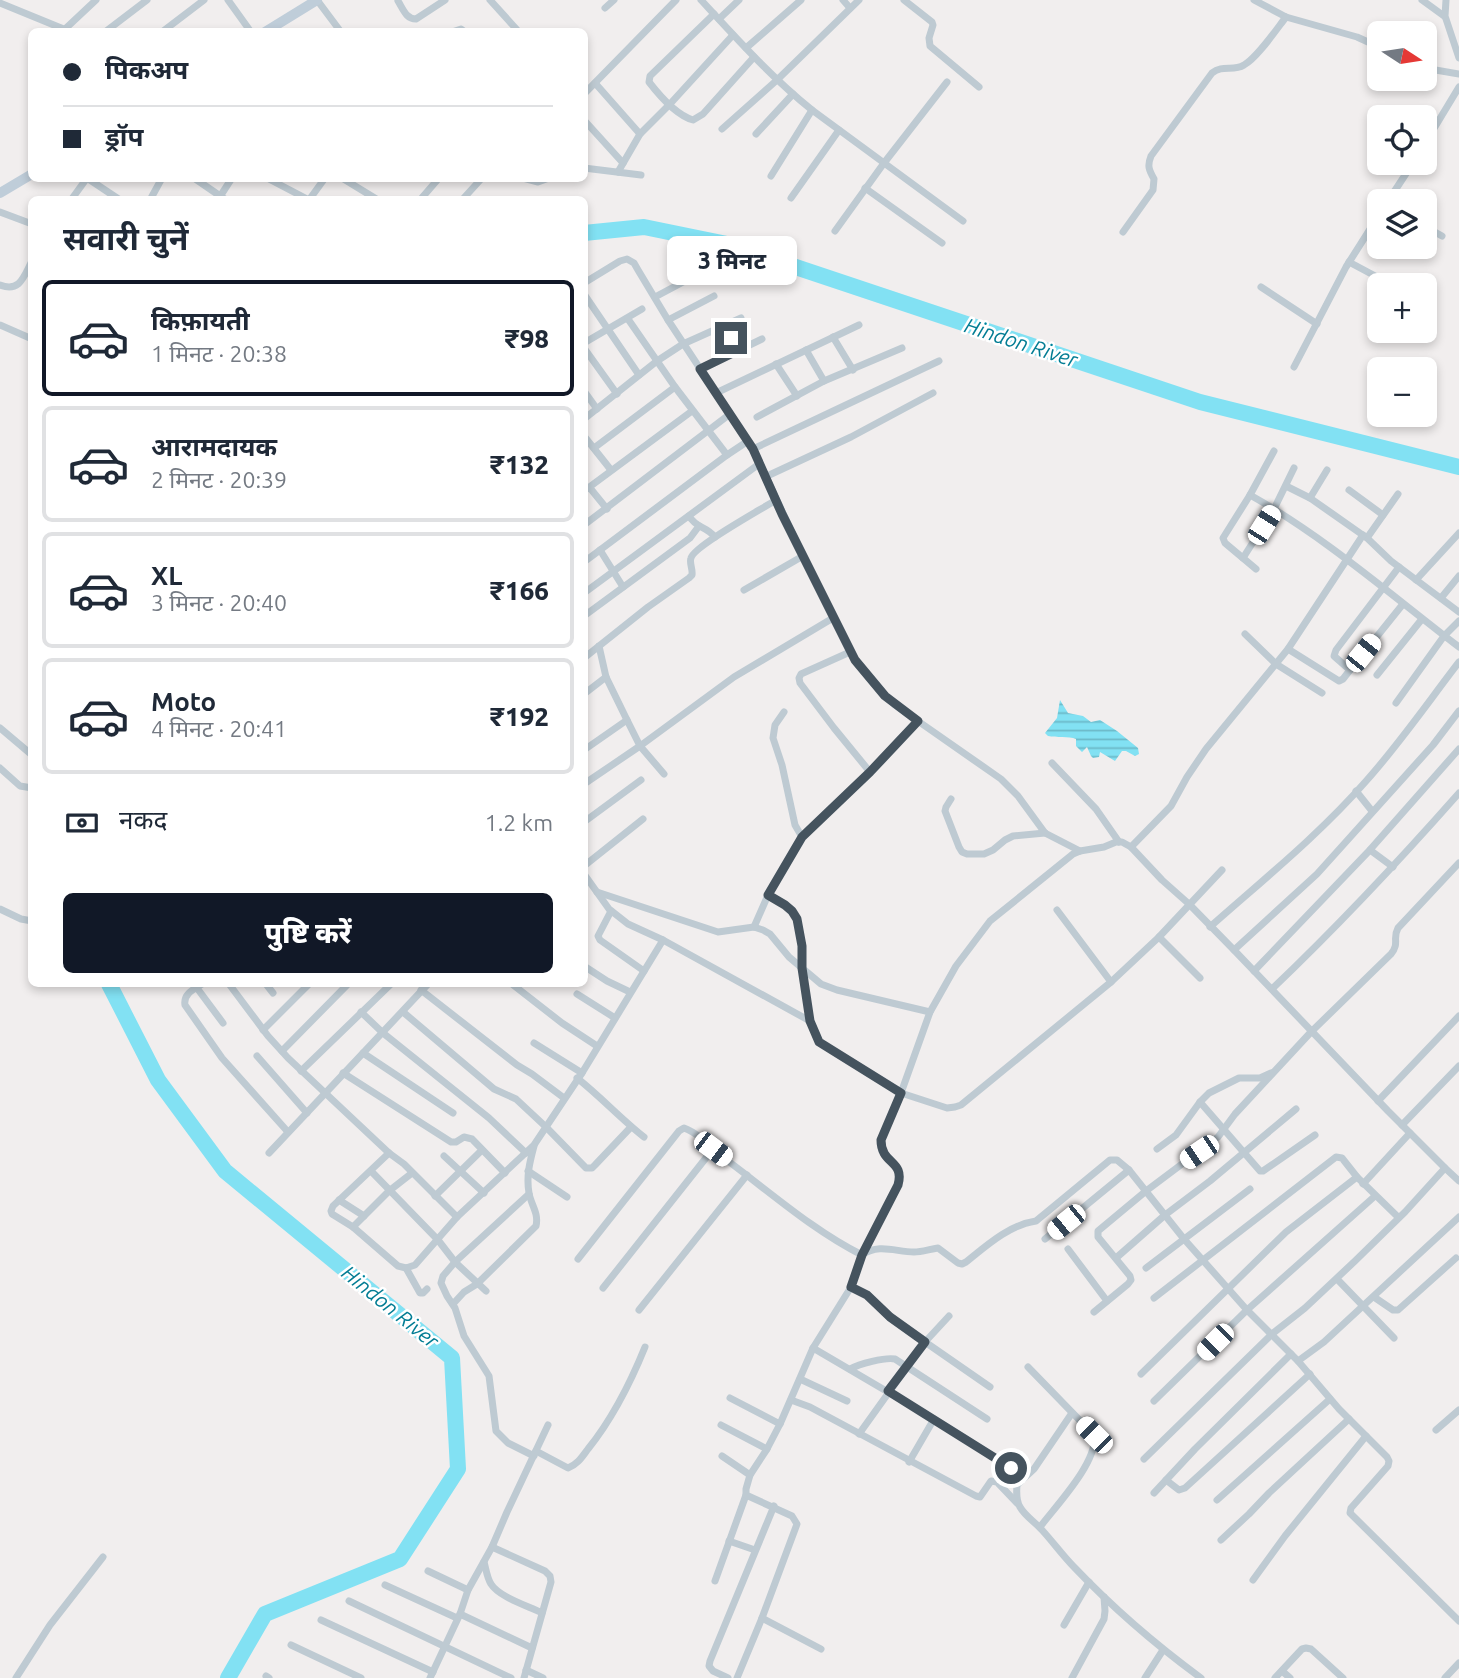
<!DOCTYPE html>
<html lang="hi">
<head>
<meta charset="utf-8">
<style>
  body { margin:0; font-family:Ubuntu,"Noto Sans Devanagari",sans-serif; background:#f2f2f3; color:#1f2937; height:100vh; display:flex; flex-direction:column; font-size:26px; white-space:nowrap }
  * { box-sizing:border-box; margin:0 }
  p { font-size:23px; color:#747a83 }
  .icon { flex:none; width:38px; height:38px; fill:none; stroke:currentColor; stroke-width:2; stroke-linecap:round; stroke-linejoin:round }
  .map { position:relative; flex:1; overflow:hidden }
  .panel { position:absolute; left:28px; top:196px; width:560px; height:791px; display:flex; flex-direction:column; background:#fff; border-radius:10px; box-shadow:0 4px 10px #0003 }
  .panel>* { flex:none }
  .hud { position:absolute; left:28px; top:28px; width:560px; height:154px; border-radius:10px; box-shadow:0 4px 10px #0003; display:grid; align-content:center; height:154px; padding:0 35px; background:#fff }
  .needle { width:46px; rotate:102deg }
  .tools { position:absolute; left:1367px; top:21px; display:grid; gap:14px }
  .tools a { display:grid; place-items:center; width:70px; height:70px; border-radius:10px; background:#fff; box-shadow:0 4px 10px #0003; font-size:35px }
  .end { position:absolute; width:32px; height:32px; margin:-16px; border:9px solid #45535e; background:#fff; box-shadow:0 0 0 4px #fff }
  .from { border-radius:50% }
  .bubble { position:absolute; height:49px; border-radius:10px; background:#fff; box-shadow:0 4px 10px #0003; font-size:23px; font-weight:800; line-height:49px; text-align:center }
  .car { position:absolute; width:21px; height:42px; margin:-21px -10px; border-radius:9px; box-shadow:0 0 5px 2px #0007; background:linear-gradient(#fff 24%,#345 0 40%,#fff 0 76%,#345 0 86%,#fff 0) }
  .hud b { display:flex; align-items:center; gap:24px; height:66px; font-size:26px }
  .hud b+b { border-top:2px solid #e0e1e3 }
  .hud i { width:18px; height:18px; background:#1f2937 }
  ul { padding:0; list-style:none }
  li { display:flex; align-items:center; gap:21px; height:116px; margin:0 14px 10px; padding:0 21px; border:4px solid #e0e1e3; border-radius:10px }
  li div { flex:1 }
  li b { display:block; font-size:26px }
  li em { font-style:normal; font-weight:800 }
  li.current { border-color:#111827 }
  li>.icon { width:63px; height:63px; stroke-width:1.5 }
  h2 { padding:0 35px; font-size:32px; line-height:84px }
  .pay { display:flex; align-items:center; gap:18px; height:77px; padding:0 35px; font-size:26px }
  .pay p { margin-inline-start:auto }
  .button { display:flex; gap:14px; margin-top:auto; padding:14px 35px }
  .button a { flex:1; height:80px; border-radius:10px; background:#111827; color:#fff; font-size:28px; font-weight:800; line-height:80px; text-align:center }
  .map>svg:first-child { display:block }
</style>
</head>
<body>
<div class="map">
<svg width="1459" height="1678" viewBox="0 0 1459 1678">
  <defs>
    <pattern id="water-rules" width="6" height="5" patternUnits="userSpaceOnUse" patternTransform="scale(1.75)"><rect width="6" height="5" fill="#82e1f3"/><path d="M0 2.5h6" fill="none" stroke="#6cb9c8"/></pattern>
  </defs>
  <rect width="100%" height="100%" fill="#f1eeee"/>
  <path fill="url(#water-rules)" d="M1060,700L1068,713L1083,716L1091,722L1100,720L1117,731L1138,748L1139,754L1135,756L1126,751H1122L1115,761L1100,752L1099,757L1093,758L1091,756L1087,747L1082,752L1076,746V739C1069,736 1056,738 1048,736L1045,733L1057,718Z"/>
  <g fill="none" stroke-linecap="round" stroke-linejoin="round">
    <g stroke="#82e1f3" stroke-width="16">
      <path d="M584,233L644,227L727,244L1200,402L1459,467"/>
      <path d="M109,984L158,1080L225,1171L452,1358L458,1469L400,1559L265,1614L228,1678"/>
    </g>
    <g stroke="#becad2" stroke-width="7">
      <path d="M228,0L251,32"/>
      <path d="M317,0L341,32"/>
      <path d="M490,0L519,32"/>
      <path d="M701,0C736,38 771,77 812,110L963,221"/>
      <path d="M843,0L850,8"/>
      <path d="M904,0L932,22L933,25L929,38L930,46L979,87"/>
      <path d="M1254,0L1286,17L1357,37L1379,47"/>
      <path d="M1422,0L1444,16"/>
      <path d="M1446,0L1445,16L1459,58"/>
      <path d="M398,1C403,9 406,19 416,19L445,0"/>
      <path d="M0,3L71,32"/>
      <path d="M605,8L614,0"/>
      <path d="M714,14L650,76L649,82C659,95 676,115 693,120L703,114L754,57"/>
      <path d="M719,19L739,0"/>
      <path d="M64,30L96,0"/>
      <path d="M105,32L147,0"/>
      <path d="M162,32L204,0"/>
      <path d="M452,32L461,29L465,32"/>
      <path d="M746,48L801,0"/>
      <path d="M1424,68L1459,74"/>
      <path d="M595,83L640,134"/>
      <path d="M584,94L676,0"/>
      <path d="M584,120L623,163"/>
      <path d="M722,129L777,80L859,0"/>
      <path d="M756,134L793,94"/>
      <path d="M1424,145L1459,87"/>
      <path d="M584,168L641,175"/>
      <path d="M618,172L640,134L670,104L733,35"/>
      <path d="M771,176L812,110"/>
      <path d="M87,178L120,200"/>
      <path d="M194,178L226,200"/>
      <path d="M267,178L309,200L325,178"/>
      <path d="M342,178L378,200"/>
      <path d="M523,178L538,182L549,178"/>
      <path d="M865,188L942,243"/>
      <path d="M219,198L232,178"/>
      <path d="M791,198L839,130"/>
      <path d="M71,200L87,178"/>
      <path d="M150,200L162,178"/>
      <path d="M420,200L439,178"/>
      <path d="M462,200L482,178"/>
      <path d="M1388,201L1413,163"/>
      <path d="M0,212L32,224"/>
      <path d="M1424,226L1442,236"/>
      <path d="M835,231L884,163L947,82"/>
      <path d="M1123,232L1153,190L1154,179C1149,170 1147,166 1151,156L1212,73C1223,64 1233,72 1244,65C1257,58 1276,30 1286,17"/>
      <path d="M1349,262L1392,285"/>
      <path d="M584,283L620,261L627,259L634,263L638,270L668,320L753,449L803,556L855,660L875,685L895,705L1001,779L1018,796L1045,833L1080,851"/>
      <path d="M0,285C20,293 24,276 32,261"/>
      <path d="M1261,287L1317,324"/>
      <path d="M584,294L639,375"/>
      <path d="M655,297L685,281"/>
      <path d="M668,320L714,296"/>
      <path d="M0,325L32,339"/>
      <path d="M724,326L737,351"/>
      <path d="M833,337L853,370"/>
      <path d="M584,343L642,309"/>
      <path d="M584,348L617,394"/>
      <path d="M806,350L824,381"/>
      <path d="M776,364L797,396"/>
      <path d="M1294,367L1346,267L1379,215"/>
      <path d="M700,369L762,339"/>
      <path d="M584,391L597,409"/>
      <path d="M716,393L859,325"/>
      <path d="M757,417L824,381L902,348"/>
      <path d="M584,419L657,361L683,344L741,318"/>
      <path d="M584,436L611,470"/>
      <path d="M594,448L675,387"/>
      <path d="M753,449L939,361"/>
      <path d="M727,455L748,441"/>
      <path d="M765,477L851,437L933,393"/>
      <path d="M1286,486L1310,498L1367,538L1391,561L1459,612"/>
      <path d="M590,488L607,509"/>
      <path d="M1349,490L1383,515"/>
      <path d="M584,491L692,411"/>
      <path d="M1250,495C1325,537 1391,595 1459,647"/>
      <path d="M1310,498L1327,470"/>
      <path d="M689,516C697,529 705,525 715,537"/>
      <path d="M584,525L730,414"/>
      <path d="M1367,538L1398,494"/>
      <path d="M600,550L623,587"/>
      <path d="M1243,558L1274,509L1294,468"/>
      <path d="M584,562L727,455L675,387L628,319"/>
      <path d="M1399,567L1336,650L1334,656L1350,670L1403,604"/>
      <path d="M1256,569L1225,543L1223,538L1250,495L1274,451"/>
      <path d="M1416,580L1459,533"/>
      <path d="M744,590L803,556"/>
      <path d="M584,593L759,464"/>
      <path d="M1441,598L1459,576"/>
      <path d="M584,616L690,538L699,526"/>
      <path d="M1245,634L1276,664L1322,693"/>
      <path d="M599,646L606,677L627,720L640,746L664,774"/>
      <path d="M1288,649L1339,681L1343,679L1350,670"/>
      <path d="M850,652L801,674L799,678L800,683L834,728L870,772"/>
      <path d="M584,658L648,607L689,578L692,575C693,569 689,563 691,558C694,546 762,509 776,500"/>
      <path d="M1377,675L1422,619"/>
      <path d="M584,694L606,677"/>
      <path d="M1396,703L1444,636L1459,621"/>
      <path d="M784,712L775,725L773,738L782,765L795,825L802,837"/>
      <path d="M0,728L32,755"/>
      <path d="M584,750L627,720"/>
      <path d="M1052,763L1096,809L1119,842"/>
      <path d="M0,768L20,786L32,788"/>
      <path d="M584,784L640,746L734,677L833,618"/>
      <path d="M1356,791L1372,811"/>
      <path d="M951,799L946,807L945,811L959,847L962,852L967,854H984L993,850L1005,840L1013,836L1045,833"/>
      <path d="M584,822L641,780"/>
      <path d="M1131,847L1171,806L1187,777L1206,749L1288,649L1363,535"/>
      <path d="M1370,850L1393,867"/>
      <path d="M584,866L643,819"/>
      <path d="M584,874L609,909L628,924L663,940L810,1021"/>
      <path d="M597,892L718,932L754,927L763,930L770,934L789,957L821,984L837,990L930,1012"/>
      <path d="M768,895L785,905L792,911L797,919L802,946V968L810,1021L819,1042L901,1093L947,1108L955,1107L961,1105L1111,982L1159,937L1222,870"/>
      <path d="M0,909L21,919L32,921"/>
      <path d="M1057,910L1111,982"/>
      <path d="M611,911L598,936L600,940L644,971"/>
      <path d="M754,927L768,895L802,837L870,772L918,721"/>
      <path d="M1210,927C1263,880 1320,834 1367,780C1400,743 1429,701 1459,662"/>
      <path d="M1159,937L1200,978"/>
      <path d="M1234,950L1317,874L1433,745L1459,711"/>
      <path d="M584,966L607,981L630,992"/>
      <path d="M1254,971L1368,852L1459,749"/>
      <path d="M194,984L223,1023"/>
      <path d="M202,984C194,989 183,994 185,1005L222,1058L288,1132"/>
      <path d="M229,984L268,1036L288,1058L389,1153L404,1164L457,1217"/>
      <path d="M266,984L273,993"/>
      <path d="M512,984L562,1023L597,1046"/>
      <path d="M1272,989C1337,927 1399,861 1459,793"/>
      <path d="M421,990L517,1065L532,1074L564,1098"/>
      <path d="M577,994L615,1018"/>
      <path d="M361,1012L383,1033L489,1118L526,1153"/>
      <path d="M403,1012L494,1089L516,1099L546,1127L586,1168H592L595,1165L631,1127"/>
      <path d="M263,1030L309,984"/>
      <path d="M534,1043L582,1073"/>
      <path d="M282,1051L348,984"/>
      <path d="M363,1053L453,1113"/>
      <path d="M257,1056L307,1113"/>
      <path d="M301,1071L391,984"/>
      <path d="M343,1073L451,1142H456L464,1137L472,1139L505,1173"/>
      <path d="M577,1078C601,1097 621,1119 644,1137"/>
      <path d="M1378,1101L1459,1016"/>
      <path d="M1200,1102L1260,1171H1263L1315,1135"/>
      <path d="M1402,1125L1459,1066"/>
      <path d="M1157,1149L1176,1135L1200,1102L1209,1093L1239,1078H1260L1271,1073"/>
      <path d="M269,1153L428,984"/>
      <path d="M389,1153L333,1206L331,1211L332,1214L353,1227L398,1266L406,1268L415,1265L457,1217L534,1145L582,1073L663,940"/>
      <path d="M444,1156L484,1193"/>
      <path d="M371,1171L438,1240L455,1262L486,1291"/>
      <path d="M528,1171L567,1197"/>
      <path d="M1363,1184L1410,1133"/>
      <path d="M529,1194L455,1262L443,1276L441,1283L447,1296L455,1308L464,1336L489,1376L496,1431L508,1443L534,1456"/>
      <path d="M435,1196L482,1150"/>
      <path d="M339,1200L364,1216"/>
      <path d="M353,1227L389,1191L412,1173"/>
      <path d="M1045,1239L1129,1170"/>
      <path d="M1068,1249L1107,1301"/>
      <path d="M1116,1258L1165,1215L1210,1181L1296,1109"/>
      <path d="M578,1259L679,1131L684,1128C700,1134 714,1150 728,1161C771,1193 814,1231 862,1255C879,1243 896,1252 914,1252C922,1252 930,1249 938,1248L958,1263L962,1264L966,1262C987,1245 1009,1225 1036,1221L1110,1160H1117L1129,1170L1184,1239L1247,1310L1298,1361L1339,1409L1387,1457L1389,1461L1388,1466L1351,1508L1350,1513L1459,1621"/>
      <path d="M406,1268L420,1293H423L427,1289"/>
      <path d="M1146,1268L1250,1189"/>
      <path d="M1337,1279L1394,1338"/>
      <path d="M851,1287L868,1295L889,1317L990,1387"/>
      <path d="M603,1288L713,1149"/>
      <path d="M1374,1297L1393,1310H1398L1456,1258"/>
      <path d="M1154,1298L1336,1157L1342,1158L1357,1177L1398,1217"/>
      <path d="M453,1304L464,1292L477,1284L536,1226C539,1213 531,1205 529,1193C526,1176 530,1161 534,1146"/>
      <path d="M639,1310L747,1175"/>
      <path d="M1094,1312L1128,1284L1131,1280L1130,1276L1098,1237V1231L1146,1191L1218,1137L1235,1114L1311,1032L1391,954C1400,943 1392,939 1398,928L1459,863"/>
      <path d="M813,1348L934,1419L1015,1470C1020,1483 1013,1496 1020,1507C1025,1516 1035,1522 1042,1530C1053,1542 1063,1556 1074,1567C1113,1608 1156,1645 1201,1678"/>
      <path d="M1298,1361L1324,1342L1459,1217"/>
      <path d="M1028,1367L1094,1435C1099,1461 1055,1507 1040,1527"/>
      <path d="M850,1369C859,1364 885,1357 895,1359L987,1419"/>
      <path d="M1141,1374L1286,1232L1357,1177"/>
      <path d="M800,1379L847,1401"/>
      <path d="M730,1398L780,1424"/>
      <path d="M791,1400L810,1407L976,1496L980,1497L991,1481L997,1482L1017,1503"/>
      <path d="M1154,1401L1247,1310L1375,1196"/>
      <path d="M721,1425L767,1449"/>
      <path d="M1436,1430L1459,1410"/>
      <path d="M859,1434L925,1342L949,1316"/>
      <path d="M536,1451L568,1468C578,1464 582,1457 588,1449C613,1418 630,1384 645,1347"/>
      <path d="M722,1456L750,1475"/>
      <path d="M1144,1459L1272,1334L1305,1308L1355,1261L1405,1212L1445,1168"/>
      <path d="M909,1462L934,1419"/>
      <path d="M1166,1480L1179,1490L1185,1488L1310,1374"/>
      <path d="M1018,1484L1034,1469L1072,1413"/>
      <path d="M1154,1493L1195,1449L1291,1354"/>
      <path d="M1217,1500L1330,1399"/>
      <path d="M1221,1540L1249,1514L1269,1493L1349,1419"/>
      <path d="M729,1541L755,1550"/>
      <path d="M492,1547L545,1571L550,1576L551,1582L524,1678"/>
      <path d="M484,1562C486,1569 487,1578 491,1584C499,1597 528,1606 542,1613"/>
      <path d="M428,1571L468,1590"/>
      <path d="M1253,1580L1285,1536L1366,1436"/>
      <path d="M715,1581L746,1495"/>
      <path d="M385,1585L457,1618"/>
      <path d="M349,1601L511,1678"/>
      <path d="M460,1614L532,1648"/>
      <path d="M762,1618L821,1649"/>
      <path d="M321,1620L433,1672"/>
      <path d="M1064,1625L1089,1582"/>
      <path d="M291,1645L361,1678"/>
      <path d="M526,1670L543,1678"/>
      <path d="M1282,1671L1290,1678"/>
      <path d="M266,1676L269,1678"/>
      <path d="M16,1678L50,1625L103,1557"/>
      <path d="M430,1678L460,1614L468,1590L492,1547L507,1512L548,1425"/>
      <path d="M728,1678L713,1671L709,1666L710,1661L774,1506"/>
      <path d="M737,1678L762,1618L797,1524L792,1516L746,1495V1489L750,1475L767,1449L780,1424L813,1348L851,1287L862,1255L898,1185C905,1160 881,1165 881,1140L901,1093L930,1012L956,966L990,921L1073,854L1080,851L1104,847L1116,842H1122L1131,847L1162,880L1189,904L1234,950L1388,1111L1445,1168L1459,1181"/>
      <path d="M1072,1678L1104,1619L1105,1611L1104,1597"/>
      <path d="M1145,1678L1163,1650"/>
      <path d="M1275,1678L1302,1649L1306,1648L1311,1649L1343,1678"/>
      <path d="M1445,1678L1459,1663"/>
    </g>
    <g stroke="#bfcdd9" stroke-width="10">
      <path d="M265,32L317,0"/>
      <path d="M0,193L32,174"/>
    </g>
  </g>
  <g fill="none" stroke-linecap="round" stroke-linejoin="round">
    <path stroke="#45535e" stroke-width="9" d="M731,338L737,351L700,369L753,449L782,514L855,660L885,696L918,721L870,772L802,837L768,895L785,905L792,911L797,919L802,946V968L810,1021L819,1042L901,1093L881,1140C881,1165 905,1160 898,1185L862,1255L851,1287L867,1295L890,1317L925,1342L888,1391L1011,1468"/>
  </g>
  <g text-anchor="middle" stroke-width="5" stroke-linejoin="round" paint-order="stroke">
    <g font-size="21" font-style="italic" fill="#037d94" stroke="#fff">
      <text transform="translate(1021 343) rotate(18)" y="7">Hindon River</text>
      <text transform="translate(390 1307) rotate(39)" y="7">Hindon River</text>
    </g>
  </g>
</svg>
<div class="tools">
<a><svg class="needle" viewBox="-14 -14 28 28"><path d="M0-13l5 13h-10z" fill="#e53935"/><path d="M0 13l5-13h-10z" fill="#747a83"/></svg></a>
<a><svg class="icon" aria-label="locate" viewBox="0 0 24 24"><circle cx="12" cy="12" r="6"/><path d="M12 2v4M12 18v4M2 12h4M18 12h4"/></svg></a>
<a><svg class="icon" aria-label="layers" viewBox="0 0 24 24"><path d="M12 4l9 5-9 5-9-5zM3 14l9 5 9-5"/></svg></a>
<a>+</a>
<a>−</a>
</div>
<i class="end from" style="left:1011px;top:1468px"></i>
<i class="end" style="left:731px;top:338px"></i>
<div class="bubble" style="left:667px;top:236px;width:130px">3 मिनट</div>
<i class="car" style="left:1264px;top:525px;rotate:32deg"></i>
<i class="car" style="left:1363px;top:653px;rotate:39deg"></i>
<i class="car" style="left:713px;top:1149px;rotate:127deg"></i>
<i class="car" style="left:1199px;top:1152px;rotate:236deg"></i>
<i class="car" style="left:1066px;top:1222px;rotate:231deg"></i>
<i class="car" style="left:1215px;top:1342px;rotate:225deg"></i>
<i class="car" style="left:1094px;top:1435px;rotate:315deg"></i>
<div class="hud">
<b><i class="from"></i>पिकअप</b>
<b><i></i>ड्रॉप</b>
</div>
<section class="panel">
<h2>सवारी चुनें</h2>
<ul>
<li class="current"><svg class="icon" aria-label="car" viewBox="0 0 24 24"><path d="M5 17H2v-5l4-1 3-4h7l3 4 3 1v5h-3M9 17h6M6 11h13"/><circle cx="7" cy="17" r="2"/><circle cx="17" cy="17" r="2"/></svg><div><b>किफ़ायती</b><p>1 मिनट · 20:38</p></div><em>₹98</em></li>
<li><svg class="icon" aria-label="car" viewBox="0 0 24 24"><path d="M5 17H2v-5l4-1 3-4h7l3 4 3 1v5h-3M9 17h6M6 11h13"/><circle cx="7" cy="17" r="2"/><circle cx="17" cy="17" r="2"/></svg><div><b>आरामदायक</b><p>2 मिनट · 20:39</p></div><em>₹132</em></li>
<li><svg class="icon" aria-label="car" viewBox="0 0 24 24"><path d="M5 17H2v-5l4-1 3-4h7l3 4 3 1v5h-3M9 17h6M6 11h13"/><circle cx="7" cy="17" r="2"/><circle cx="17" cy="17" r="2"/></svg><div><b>XL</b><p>3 मिनट · 20:40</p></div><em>₹166</em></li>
<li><svg class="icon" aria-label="car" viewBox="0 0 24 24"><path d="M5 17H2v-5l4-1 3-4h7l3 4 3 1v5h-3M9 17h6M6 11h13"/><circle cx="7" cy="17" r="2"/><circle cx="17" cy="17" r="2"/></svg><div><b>Moto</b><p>4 मिनट · 20:41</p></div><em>₹192</em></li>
</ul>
<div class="pay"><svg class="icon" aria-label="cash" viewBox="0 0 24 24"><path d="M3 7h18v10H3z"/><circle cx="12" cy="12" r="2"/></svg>नकद<p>1.2 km</p></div>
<div class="button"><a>पुष्टि करें</a></div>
</section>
</div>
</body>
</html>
